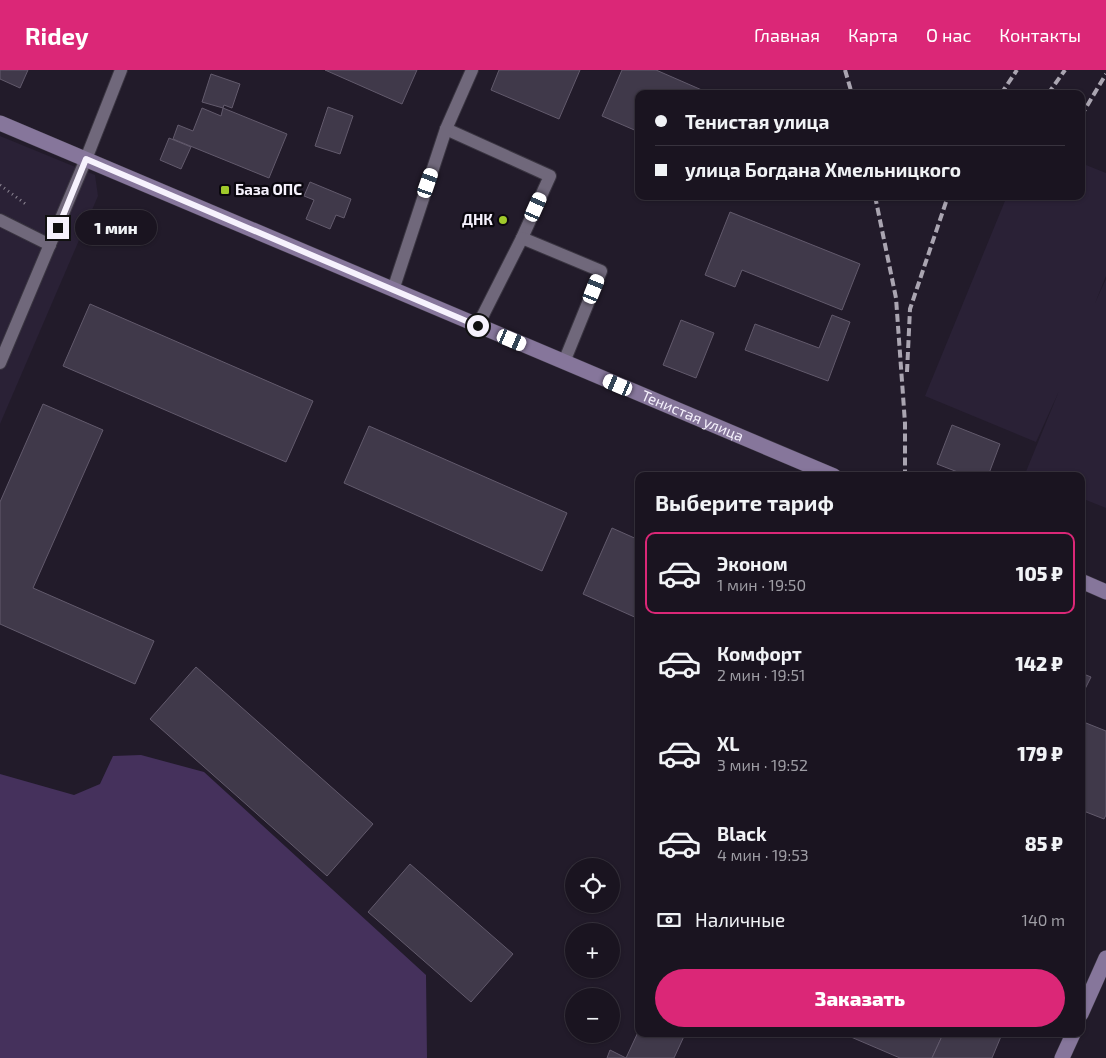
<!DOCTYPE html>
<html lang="ru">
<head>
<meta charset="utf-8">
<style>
  body { margin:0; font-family:"Exo 2",sans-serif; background:#27212d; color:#f1f3f6; height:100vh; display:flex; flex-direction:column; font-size:19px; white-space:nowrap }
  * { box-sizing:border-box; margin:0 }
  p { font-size:16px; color:#9f9ea5 }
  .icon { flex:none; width:28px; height:28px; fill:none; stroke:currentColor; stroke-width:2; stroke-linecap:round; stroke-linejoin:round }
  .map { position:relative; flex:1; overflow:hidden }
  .details { position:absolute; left:635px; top:402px; width:450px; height:565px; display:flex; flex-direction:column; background:#1a1420; border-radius:10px; box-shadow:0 1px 4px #0004,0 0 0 1px #38333e }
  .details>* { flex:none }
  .banner { position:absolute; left:635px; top:20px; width:450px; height:110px; border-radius:10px; box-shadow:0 1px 4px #0004,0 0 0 1px #38333e; display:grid; align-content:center; height:110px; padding:0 20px; background:#1a1420 }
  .controls { position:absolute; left:565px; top:788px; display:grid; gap:10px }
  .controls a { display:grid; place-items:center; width:55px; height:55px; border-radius:50%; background:#1a1420; box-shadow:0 1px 4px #0004,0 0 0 1px #38333e; font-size:25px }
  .end { position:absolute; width:22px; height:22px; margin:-11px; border:6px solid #f6f2fd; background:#111; box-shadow:0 0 0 2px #111 }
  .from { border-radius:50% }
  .bubble { position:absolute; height:35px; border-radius:18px; background:#1a1420; box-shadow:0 1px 4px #0004,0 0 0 1px #38333e; font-size:16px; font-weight:800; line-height:35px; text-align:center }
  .car { position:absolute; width:15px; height:30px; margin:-15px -8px; border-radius:6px; box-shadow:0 0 4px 1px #0007; background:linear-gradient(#fff 24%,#345 0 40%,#fff 0 76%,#345 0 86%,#fff 0) }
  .banner b { display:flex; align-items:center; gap:18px; height:48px; font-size:19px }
  .banner b+b { border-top:1px solid #38333e }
  .banner i { width:12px; height:12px; background:#f1f3f6 }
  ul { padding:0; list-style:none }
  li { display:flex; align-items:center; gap:15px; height:82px; margin:0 10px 8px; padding:0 10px; border:2px solid transparent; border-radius:10px }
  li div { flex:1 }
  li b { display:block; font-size:19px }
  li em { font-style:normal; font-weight:800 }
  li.current { border-color:#db2777 }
  li>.icon { width:45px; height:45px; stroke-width:1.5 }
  h2 { padding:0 20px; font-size:22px; line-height:60px }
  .pay { display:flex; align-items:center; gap:12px; height:55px; padding:0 20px; font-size:19px }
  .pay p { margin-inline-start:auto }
  .button { display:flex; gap:10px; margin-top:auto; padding:10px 20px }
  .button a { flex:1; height:58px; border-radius:30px; background:#db2777; color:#fff; font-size:20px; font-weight:800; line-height:58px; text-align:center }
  header { display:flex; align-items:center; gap:30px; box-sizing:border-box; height:70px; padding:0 25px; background:#db2777; color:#fff }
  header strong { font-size:24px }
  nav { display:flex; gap:28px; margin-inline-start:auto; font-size:18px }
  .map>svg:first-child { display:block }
</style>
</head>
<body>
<header>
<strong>Ridey</strong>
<nav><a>Главная</a><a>Карта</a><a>О нас</a><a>Контакты</a></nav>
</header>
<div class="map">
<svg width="1106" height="988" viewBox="0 0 1106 988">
  <rect width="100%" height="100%" fill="#221b2a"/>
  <g fill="#2a2136">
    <path d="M0,66L95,105L98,126L0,354Z"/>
    <path d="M1081,93L1106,103V206L1095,233L1106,209V438L1081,428V406H1029L1025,404L1059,321L1036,372L925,326L1007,126H1081Z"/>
  </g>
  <path fill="#45315c" d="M141,685L204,702L426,905L427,988H0V704L74,725L100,714L113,686Z"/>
  <g fill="#40394a" stroke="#625a6c">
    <path d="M0,0H28L20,18L0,9Z"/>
    <path d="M325,0H417L402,34Z"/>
    <path d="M499,0H580L559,49L491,20Z"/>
    <path d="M622,0H656L711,24H639V62L602,46Z"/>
    <path d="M211,4L240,14L232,38L224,35L223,38L202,32Z"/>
    <path d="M328,37L353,46L340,84L315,76Z"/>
    <path d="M202,38L221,46L223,38L287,64L269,108L173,69L178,55L193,61Z"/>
    <path d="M169,68L191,77L181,99L160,90Z"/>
    <path d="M310,112L351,129L344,148L336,145L330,159L306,149L314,130L304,126Z"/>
    <path d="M730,142L860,194L842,240L742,200L735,217L705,205Z"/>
    <path d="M90,234L313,331L286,392L63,296Z"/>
    <path d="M832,245L850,252L828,311L745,280L755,254L819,278Z"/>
    <path d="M681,250L714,263L696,308L663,295Z"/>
    <path d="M43,334L103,360L33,518L154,571L135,614L0,554V432Z"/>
    <path d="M952,355L1000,374L988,406H968L937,394Z"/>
    <path d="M369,356L567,443L542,501L344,413Z"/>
    <path d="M612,458L639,470V549L583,524Z"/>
    <path d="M196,597L373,754L327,806L150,649Z"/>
    <path d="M1081,603L1091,607L1081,627Z"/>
    <path d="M1081,651L1106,661V745L1104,749L1081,740Z"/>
    <path d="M410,794L513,884L471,932L368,842Z"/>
    <path d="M639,960V964H685L674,988H607L610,980L626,988Z"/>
    <path d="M844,964H943L932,988H900Z"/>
    <path d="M943,964H1002L992,988H932Z"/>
  </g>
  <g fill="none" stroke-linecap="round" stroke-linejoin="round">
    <g stroke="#3a3541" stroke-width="14">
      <g id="lane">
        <path d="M446,59L550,106L522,168"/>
        <path d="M0,150L50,175"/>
        <path d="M393,220L446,59L472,0"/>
        <path d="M478,255L522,168L601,201L564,292"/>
        <path d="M0,293L86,89L121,0"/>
      </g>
    </g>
    <g stroke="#3a3541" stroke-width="16">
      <g id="secondary">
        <path id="s1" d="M0,53L834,406"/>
        <path d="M1081,511L1106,522"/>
        <path d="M1081,944L1106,888"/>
        <path d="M1062,988L1073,964"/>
      </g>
    </g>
    <path stroke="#8f8996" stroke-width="3" stroke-dasharray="1 4" stroke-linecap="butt" d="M0,115L27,135"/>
    <use href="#lane" stroke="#70687b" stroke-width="12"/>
    <use href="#secondary" stroke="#86769b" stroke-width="15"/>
    <g stroke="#aaa5b1" stroke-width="4" stroke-dasharray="8 4" stroke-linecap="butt">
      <path d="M845,0L852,24"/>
      <path d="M1001,24L1017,0"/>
      <path d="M1048,24L1065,0"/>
      <path d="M1081,46L1106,4"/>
      <path d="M875,126L896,228L905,353V406"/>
      <path d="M907,302L910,239L948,126"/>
    </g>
  </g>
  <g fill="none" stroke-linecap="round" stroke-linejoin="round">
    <path stroke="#f6f2fd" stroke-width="6" d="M58,158L86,89L478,256"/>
  </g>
  <g fill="#a0c92b" stroke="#0a070e" stroke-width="2">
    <rect x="220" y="115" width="10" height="10" rx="2.5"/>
    <circle cx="503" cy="150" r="5"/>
  </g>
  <g text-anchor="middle" stroke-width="4.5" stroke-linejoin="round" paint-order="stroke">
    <g font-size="15" font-weight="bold" fill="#f6f2fd" stroke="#0a070e" text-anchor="start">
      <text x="235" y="125">База ОПС</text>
      <text x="493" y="155" text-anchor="end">ДНК</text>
    </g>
    <g font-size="15" fill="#f6f2fd" stroke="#0a070e">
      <text dy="5" stroke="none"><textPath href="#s1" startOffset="752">Тенистая улица</textPath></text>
    </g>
  </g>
</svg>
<div class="controls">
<a><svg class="icon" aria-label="locate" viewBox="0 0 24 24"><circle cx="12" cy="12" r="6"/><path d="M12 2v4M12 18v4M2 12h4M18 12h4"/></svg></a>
<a>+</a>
<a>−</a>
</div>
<i class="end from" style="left:478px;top:256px"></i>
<i class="end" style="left:58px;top:158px"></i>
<div class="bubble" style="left:75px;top:140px;width:82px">1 мин</div>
<i class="car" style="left:428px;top:113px;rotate:19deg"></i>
<i class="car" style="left:536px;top:137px;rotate:24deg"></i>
<i class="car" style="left:594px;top:219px;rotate:22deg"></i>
<i class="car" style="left:512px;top:270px;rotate:113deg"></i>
<i class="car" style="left:618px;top:315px;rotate:293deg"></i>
<div class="banner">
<b><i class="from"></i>Тенистая улица</b>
<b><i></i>улица Богдана Хмельницкого</b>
</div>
<section class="details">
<h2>Выберите тариф</h2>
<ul>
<li class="current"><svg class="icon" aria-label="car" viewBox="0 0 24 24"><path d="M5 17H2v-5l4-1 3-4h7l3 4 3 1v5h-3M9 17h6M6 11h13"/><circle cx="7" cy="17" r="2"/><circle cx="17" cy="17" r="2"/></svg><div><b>Эконом</b><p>1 мин · 19:50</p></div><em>105 ₽</em></li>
<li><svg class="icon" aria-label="car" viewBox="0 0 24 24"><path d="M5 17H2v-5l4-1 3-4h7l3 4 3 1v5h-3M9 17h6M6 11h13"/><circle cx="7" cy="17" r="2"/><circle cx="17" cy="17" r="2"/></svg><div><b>Комфорт</b><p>2 мин · 19:51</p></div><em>142 ₽</em></li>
<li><svg class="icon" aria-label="car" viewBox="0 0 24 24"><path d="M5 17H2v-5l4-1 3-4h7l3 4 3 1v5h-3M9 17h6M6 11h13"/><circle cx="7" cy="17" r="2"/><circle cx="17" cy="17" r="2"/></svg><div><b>XL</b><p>3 мин · 19:52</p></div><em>179 ₽</em></li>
<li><svg class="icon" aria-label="car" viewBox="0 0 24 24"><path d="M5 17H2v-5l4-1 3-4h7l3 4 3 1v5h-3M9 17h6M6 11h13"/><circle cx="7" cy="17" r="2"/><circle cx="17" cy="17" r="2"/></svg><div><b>Black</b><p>4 мин · 19:53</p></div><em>85 ₽</em></li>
</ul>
<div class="pay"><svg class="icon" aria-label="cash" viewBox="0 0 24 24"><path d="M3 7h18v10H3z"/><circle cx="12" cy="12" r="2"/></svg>Наличные<p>140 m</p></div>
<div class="button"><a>Заказать</a></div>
</section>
</div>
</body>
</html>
